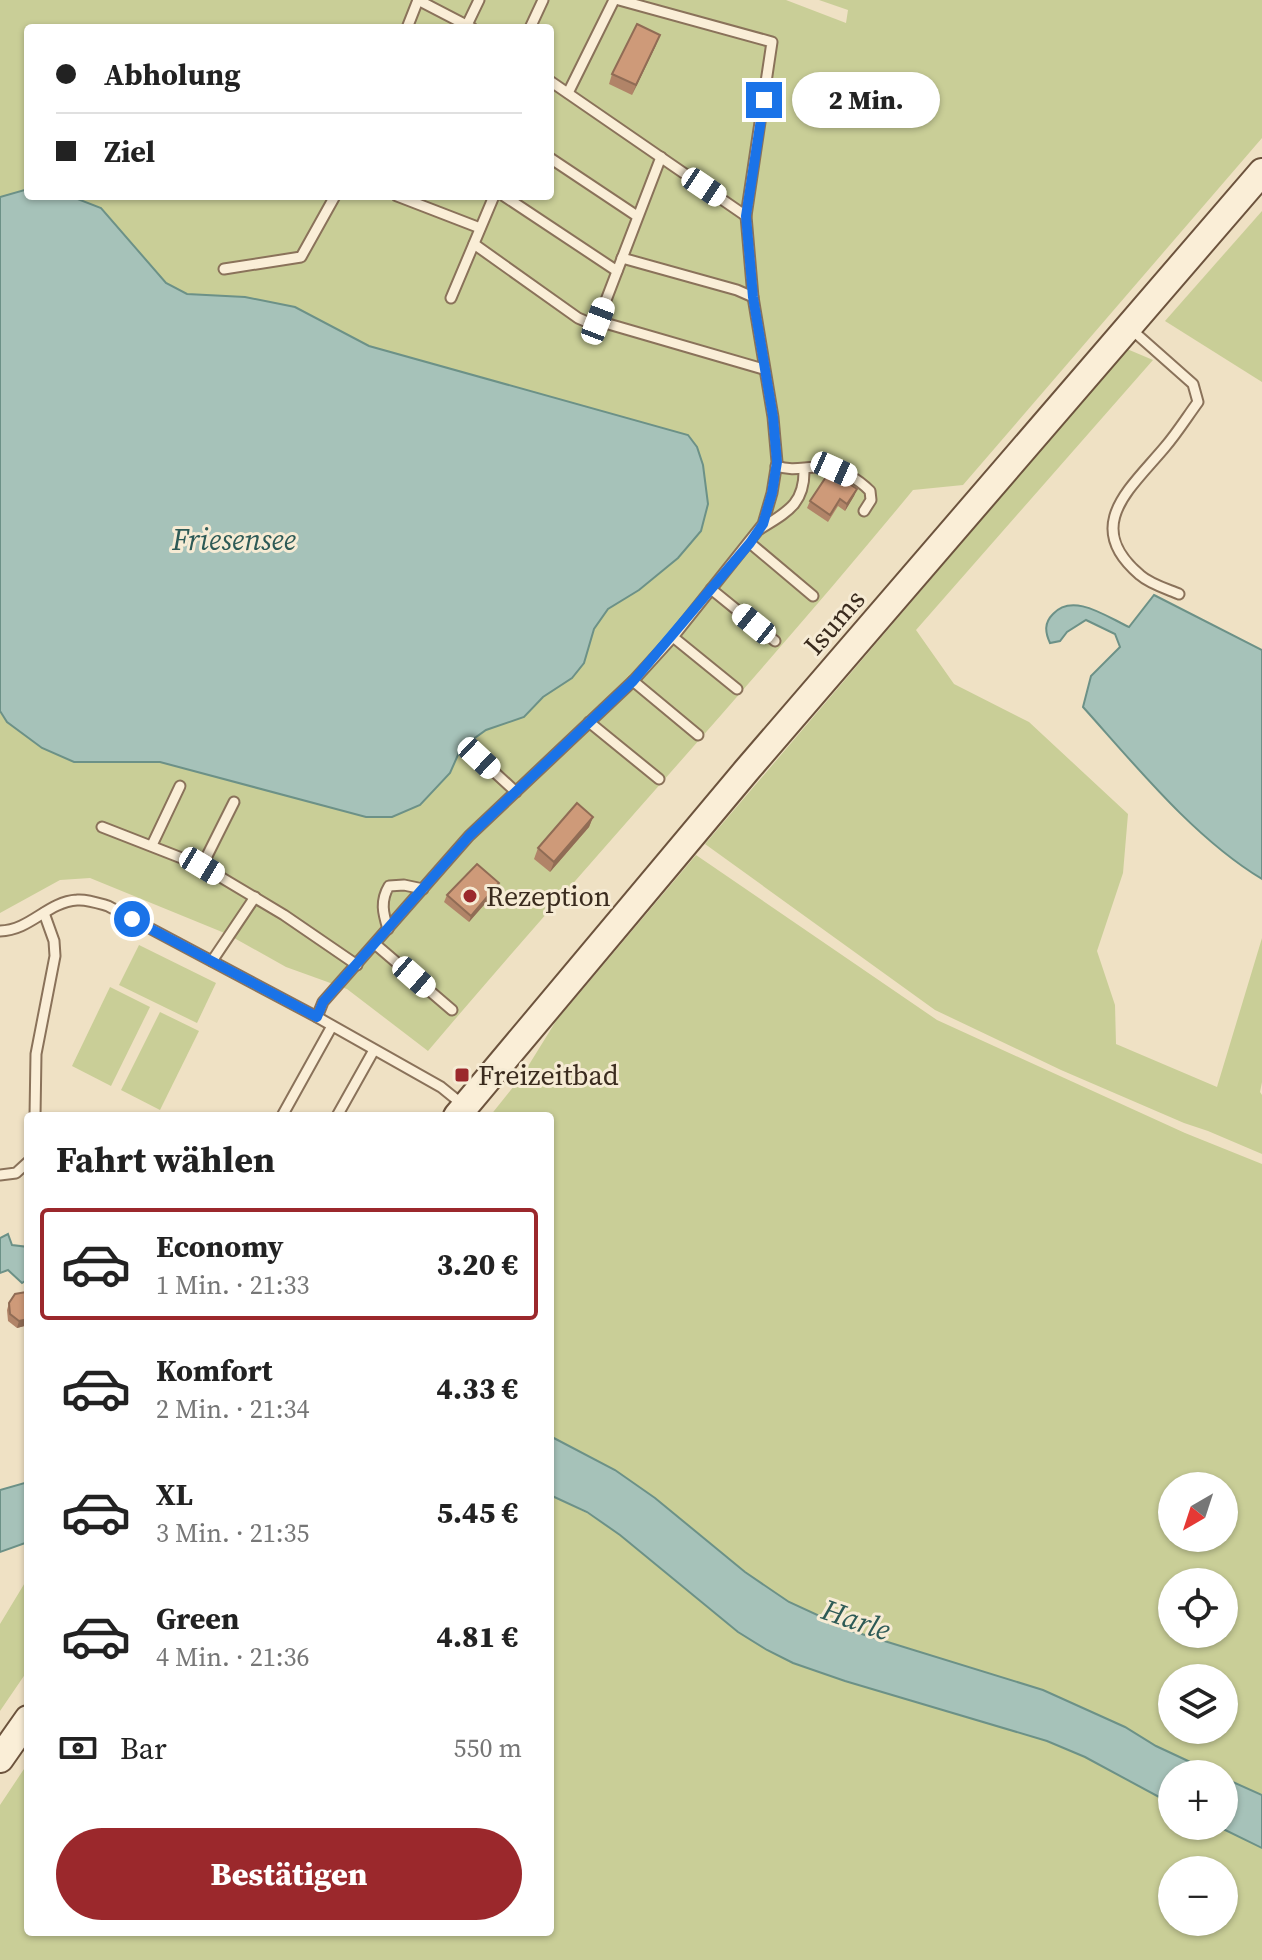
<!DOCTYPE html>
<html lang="de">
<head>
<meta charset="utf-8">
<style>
  body { margin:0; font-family:"Source Serif 4",serif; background:#f6f6f6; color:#222; height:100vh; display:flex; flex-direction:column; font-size:30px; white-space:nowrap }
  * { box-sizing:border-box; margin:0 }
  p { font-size:26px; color:#767676 }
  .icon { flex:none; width:44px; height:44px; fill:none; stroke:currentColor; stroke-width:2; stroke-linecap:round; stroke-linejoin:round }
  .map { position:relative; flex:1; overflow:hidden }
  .sheet { position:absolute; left:24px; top:1112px; width:530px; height:824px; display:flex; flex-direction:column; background:#fff; border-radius:8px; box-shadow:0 2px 6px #0004 }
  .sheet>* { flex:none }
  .hud { position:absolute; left:24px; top:24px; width:530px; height:176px; border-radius:8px; box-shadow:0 2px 6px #0004; display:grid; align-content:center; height:176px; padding:0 32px; background:#fff }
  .needle { width:52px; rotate:219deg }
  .fabs { position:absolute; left:1158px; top:1472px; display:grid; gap:16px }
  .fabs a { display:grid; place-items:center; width:80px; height:80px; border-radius:50%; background:#fff; box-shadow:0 2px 6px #0004; font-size:40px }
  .end { position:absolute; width:36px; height:36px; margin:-18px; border:10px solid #1a73e8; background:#fff; box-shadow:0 0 0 4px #fff }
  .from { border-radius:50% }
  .bubble { position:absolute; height:56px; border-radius:28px; background:#fff; box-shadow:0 2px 6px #0004; font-size:26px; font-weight:800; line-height:56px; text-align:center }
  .car { position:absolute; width:24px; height:48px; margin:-24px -12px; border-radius:10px; box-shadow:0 0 6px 2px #0007; background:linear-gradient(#fff 24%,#345 0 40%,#fff 0 76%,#345 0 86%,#fff 0) }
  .hud b { display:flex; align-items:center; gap:28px; height:76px; font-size:30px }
  .hud b+b { border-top:2px solid #e0e0e0 }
  .hud i { width:20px; height:20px; background:#222 }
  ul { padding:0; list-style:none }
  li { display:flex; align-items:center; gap:24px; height:112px; margin:0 16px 12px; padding:0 16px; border:4px solid transparent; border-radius:8px }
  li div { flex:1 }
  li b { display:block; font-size:30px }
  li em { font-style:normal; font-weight:800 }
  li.active { border-color:#9b282c }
  li>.icon { width:72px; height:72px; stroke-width:1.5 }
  h2 { padding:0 32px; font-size:36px; line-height:96px }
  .pay { display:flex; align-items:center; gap:20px; height:88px; padding:0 32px; font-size:30px }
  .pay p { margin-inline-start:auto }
  .cta { display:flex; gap:16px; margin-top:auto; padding:16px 32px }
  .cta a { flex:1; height:92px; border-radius:48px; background:#9b282c; color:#fff; font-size:32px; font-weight:800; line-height:92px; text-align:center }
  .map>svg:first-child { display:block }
</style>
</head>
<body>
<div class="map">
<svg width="1262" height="1960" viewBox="0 0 1262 1960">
  <rect width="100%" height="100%" fill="#efe1c4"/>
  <g fill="#c9ce97" fill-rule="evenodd">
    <path d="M0,0H786L846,23L848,10L819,0H1262V138L963,485L913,490C756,681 588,862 428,1051L347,989L286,967L227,934L90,878L60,880L0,913ZM28,28H550V196H28Z"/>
    <path d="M1262,211V382L1165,321Z"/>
    <path d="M1127,349L1153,360L916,630L954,684L1029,722L1128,814L1123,873L1097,951L1115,1005L1116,1044L1217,1087L1262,938V1082L1260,1092L1262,1095V1154L1208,1131L1184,1123L1061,1070L935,1010L705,844Z"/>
    <path d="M696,855L937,1020L1185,1133L1262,1164V1795L1224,1778V1774H1216L1156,1746L1125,1727L1043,1690L852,1631L789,1602L745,1572L655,1498L615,1470L550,1436V1116H490L522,1076L556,1021ZM1172,1486H1224V1538H1172ZM1172,1582H1224V1634H1172ZM1172,1678H1224V1730H1172Z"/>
    <path d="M139,945L216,983L197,1023L119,985Z"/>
    <path d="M110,987L150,1007L111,1086L72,1066Z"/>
    <path d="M160,1012L199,1031L160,1110L121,1090Z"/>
    <path d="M550,1495L587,1513L620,1535L738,1632L767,1650L793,1663L845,1681L1047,1741L1085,1757L1172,1804V1826H1217L1262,1848V1960H0V1805L28,1763V1932H550ZM1172,1870H1224V1922H1172Z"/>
    <path d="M28,1546V1670L0,1711V1624L26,1581Z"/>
  </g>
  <g fill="#a6c2b9" stroke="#6c9187" stroke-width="2">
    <path d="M28,189V196H70L101,208L166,283L187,294L245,297L295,307L369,346L688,435L697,447L703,465L708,504L701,531L678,558L639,590L608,609L594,629L584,663L572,678L543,697L524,717L486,730L461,748L450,773L420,805L392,817H366L160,762H74L42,748L7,722L0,711V197Z"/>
    <path d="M1154,595L1262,650V879C1194,838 1136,766 1083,707L1091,676L1120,647L1115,634L1086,620L1067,632L1060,641L1050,643C1045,632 1044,623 1053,614C1073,592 1107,617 1129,627Z"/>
    <path d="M8,1234L12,1245L28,1247V1279L22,1283L8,1270L0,1273V1238Z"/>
    <path d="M550,1436L615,1470L655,1498L745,1572L789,1602L852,1631L1043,1690L1125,1727L1156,1746L1216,1774H1172V1804L1085,1757L1047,1741L845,1681L793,1663L767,1650L738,1632L620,1535L587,1512L550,1495Z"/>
    <path d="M28,1482V1542L0,1552V1490Z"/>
    <path d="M1224,1778L1262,1795V1848L1217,1826H1224Z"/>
  </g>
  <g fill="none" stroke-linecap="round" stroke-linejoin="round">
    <g stroke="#8a725a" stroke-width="13">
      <g id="service">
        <path d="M418,0L472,28"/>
        <path d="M467,25L479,0"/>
        <path d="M407,28L418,0"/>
        <path d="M530,28L543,0"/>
        <path d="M550,81L746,216"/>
        <path d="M568,93L614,0"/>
        <path d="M550,158L637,216"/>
        <path d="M397,196L480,228"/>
        <path d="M504,196L617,271"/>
        <path d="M474,244L578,318L592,324L598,321L661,157"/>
        <path d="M622,258L737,290L753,297"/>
        <path d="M224,269L301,257L335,196"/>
        <path d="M451,298L494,196"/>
        <path d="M598,321L763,369"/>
        <path d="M1132,330L1193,384L1198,402C1187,417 1177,433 1165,447C1130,489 1082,526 1140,575C1150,584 1167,589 1179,594"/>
        <path d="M776,466C796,472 804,466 823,467C840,468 858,479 870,491L871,500L864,511"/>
        <path d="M760,529C787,512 805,504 804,469"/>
        <path d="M750,543L813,596"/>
        <path d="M711,589L775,641"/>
        <path d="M673,637L737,689"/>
        <path d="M633,681L698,735"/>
        <path d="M589,722L659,779"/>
        <path d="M479,758L516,792"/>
        <path d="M102,827L202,866L284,915L357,965"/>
        <path d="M152,845L180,786"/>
        <path d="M202,866L234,802"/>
        <path d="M388,929C383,913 380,901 389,886L404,885L423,889"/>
        <path d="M0,931C31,930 47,902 77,900C87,899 98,903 108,906L317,1017L441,1087L462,1104"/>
        <path d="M375,944L452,1010"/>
        <path d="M212,961L255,897"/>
        <path d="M317,1017L323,1002L469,836L633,681L673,637L763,524L772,493L777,462L773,417L753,297L746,216L772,42L619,0"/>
        <path d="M35,1116L36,1054L55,956L54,941L44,913"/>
        <path d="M282,1116L332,1026"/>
        <path d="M337,1116L374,1050"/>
        <path d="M0,1175L16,1173L28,1162"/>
      </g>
    </g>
    <g stroke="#6c533d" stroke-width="30">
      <g id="secondary">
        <path d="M457,1116L746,771L1262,172"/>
        <path d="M0,1759L28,1719"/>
      </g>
    </g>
    <use href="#service" stroke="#faeed7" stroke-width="9"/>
    <use href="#secondary" stroke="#faeed7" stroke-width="26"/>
  </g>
  <g fill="#b18468">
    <path d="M656,45L632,95L609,84L612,74Z"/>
    <path d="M857,489L854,496L845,511L838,506L828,522L807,508L810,501Z"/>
    <path d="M593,817L589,827L550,872L534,859L538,848Z"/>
    <path d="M497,890L469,922L444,902L447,895Z"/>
    <path d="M28,1293V1325L17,1328L8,1321L7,1310L9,1303Z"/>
  </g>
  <g fill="#906c55">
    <path d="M660,35L656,45L632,95L636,85Z"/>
    <path d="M857,489L854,496L845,511L847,504Z"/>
    <path d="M593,817L589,827L550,872L554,862Z"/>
    <path d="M499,883L497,890L469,922L471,916Z"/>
    <path d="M28,1319V1325L17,1328L19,1321Z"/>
  </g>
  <g fill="#ce9a79" stroke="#906c55" stroke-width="2">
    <path d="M637,24L660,35L636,85L612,74Z"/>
    <path d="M830,471L857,489L847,504L840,499L830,515L810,501Z"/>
    <path d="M577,803L593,817L554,862L538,848Z"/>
    <path d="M477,864L499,883L471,916L447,895Z"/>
    <path d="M26,1292L28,1293V1319L19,1321L10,1314L9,1303L15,1294Z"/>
  </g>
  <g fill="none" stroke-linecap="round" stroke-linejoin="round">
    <path stroke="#1a73e8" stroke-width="10" d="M132,919L317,1017L323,1002L469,836L633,681L750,543L763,524L772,493L777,462L773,417L753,297L746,216L764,100"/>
  </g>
  <g fill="#9b282c" stroke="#f6ebd4" stroke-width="3">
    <circle cx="470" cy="896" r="8"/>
    <rect x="454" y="1067" width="16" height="16" rx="4"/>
  </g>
  <g text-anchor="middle" stroke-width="6" stroke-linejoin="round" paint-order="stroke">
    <g font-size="28" fill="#3a2b1e" stroke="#f6ebd4">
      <text transform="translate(834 622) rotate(-49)" y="10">Isums</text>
    </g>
    <g font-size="28" fill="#3a2b1e" stroke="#f6ebd4" text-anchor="start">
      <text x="486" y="906">Rezeption</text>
      <text x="478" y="1085">Freizeitbad</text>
    </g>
    <g font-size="30" font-style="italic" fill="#2d5a56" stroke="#f6ebd4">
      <text x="234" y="550">Friesensee</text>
      <text transform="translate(856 1620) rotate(19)" y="10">Harle</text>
    </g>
  </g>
</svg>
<div class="fabs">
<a><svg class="needle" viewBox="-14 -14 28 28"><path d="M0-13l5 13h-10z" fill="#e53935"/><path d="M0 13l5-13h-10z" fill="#767676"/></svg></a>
<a><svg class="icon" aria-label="locate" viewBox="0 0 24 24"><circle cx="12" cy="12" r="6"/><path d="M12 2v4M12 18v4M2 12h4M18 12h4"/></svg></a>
<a><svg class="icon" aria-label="layers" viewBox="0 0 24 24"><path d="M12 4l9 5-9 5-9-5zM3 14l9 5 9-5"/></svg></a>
<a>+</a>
<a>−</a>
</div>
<i class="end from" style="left:132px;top:919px"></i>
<i class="end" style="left:764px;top:100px"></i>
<div class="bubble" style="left:792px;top:72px;width:148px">2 Min.</div>
<i class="car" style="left:704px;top:187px;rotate:124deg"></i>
<i class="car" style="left:598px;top:321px;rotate:21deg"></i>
<i class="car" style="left:834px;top:469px;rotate:114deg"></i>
<i class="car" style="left:754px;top:624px;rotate:309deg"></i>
<i class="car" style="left:479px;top:758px;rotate:133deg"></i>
<i class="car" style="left:202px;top:866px;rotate:121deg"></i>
<i class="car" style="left:414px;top:977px;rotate:131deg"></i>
<div class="hud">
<b><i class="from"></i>Abholung</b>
<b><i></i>Ziel</b>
</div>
<section class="sheet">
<h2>Fahrt wählen</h2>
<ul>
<li class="active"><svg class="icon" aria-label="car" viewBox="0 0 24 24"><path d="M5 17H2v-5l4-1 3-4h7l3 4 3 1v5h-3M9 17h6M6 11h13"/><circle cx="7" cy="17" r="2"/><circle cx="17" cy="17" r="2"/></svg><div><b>Economy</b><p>1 Min. · 21:33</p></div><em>3.20 €</em></li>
<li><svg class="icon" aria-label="car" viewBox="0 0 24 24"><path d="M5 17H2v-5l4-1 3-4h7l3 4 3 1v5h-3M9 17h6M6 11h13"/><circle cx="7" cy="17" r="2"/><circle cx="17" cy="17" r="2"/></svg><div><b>Komfort</b><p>2 Min. · 21:34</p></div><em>4.33 €</em></li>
<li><svg class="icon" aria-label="car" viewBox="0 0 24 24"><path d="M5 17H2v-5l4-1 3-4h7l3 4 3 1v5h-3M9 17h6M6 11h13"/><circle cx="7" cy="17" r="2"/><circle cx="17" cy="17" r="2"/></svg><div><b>XL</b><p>3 Min. · 21:35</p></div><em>5.45 €</em></li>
<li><svg class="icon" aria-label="car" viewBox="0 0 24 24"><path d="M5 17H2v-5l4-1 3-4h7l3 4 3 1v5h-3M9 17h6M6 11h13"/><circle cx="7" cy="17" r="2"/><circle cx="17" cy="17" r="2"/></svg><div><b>Green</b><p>4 Min. · 21:36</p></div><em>4.81 €</em></li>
</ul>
<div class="pay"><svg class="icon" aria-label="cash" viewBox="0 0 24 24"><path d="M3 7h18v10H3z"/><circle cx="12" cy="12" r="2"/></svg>Bar<p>550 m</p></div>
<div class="cta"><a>Bestätigen</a></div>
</section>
</div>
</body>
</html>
